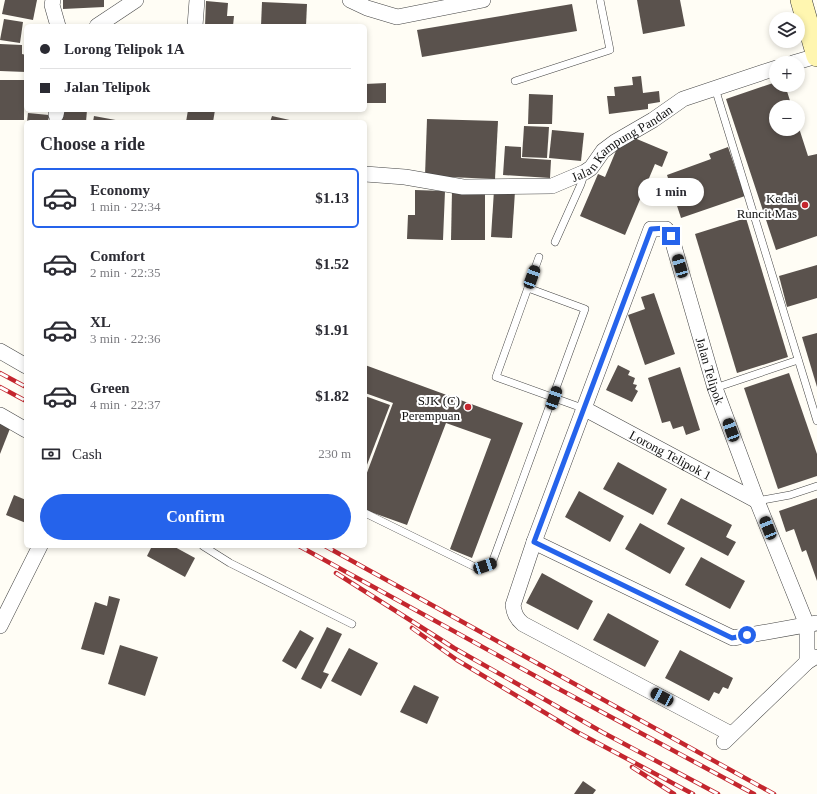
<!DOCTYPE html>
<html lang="en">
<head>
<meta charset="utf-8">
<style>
  body { margin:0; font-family:Georgia,serif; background:#f2f2f3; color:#2b2b33; height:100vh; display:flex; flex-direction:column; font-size:15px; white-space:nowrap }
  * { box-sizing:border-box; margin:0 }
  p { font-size:13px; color:#7c7c81 }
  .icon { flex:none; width:22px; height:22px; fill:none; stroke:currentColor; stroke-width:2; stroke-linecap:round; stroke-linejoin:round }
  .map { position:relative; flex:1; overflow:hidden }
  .panel { position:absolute; left:24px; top:120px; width:343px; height:428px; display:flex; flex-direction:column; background:#fff; border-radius:6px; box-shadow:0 2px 6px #0003 }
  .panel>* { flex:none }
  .hud { position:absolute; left:24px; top:24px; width:343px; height:88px; border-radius:6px; box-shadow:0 2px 6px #0003; display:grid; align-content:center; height:88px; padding:0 16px; background:#fff }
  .fabs { position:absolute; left:769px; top:12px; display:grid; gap:8px }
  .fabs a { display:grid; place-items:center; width:36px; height:36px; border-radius:50%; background:#fff; box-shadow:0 2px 6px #0003; font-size:20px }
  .end { position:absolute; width:18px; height:18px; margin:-9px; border:5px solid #2563eb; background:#fff; box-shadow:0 0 0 2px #fff }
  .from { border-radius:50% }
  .bubble { position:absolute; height:28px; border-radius:14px; background:#fff; box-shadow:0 2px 6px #0003; font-size:13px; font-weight:800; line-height:28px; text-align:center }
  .car { position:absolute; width:12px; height:24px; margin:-12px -6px; border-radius:5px; box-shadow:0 0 3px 1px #0007; background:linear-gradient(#222 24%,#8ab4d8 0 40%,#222 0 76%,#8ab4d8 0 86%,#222 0) }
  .hud b { display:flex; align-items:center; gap:14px; height:38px; font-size:15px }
  .hud b+b { border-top:1px solid #e1e1e2 }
  .hud i { width:10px; height:10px; background:#2b2b33 }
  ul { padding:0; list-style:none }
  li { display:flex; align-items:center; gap:12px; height:60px; margin:0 8px 6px; padding:0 8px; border:2px solid transparent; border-radius:6px }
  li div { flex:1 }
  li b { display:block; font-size:15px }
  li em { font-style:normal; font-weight:800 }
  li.active { border-color:#2563eb }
  li>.icon { width:36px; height:36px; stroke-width:1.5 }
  h2 { padding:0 16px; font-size:18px; line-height:48px }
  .pay { display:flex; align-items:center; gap:10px; height:44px; padding:0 16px; font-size:15px }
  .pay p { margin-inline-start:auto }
  .cta { display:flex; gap:8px; margin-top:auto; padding:8px 16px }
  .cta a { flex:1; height:46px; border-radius:24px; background:#2563eb; color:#fff; font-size:16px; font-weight:800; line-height:46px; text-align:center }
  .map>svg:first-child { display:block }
</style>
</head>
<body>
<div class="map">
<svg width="817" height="794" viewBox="0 0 817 794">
  <rect width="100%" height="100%" fill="#fffdf5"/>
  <g fill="#5a524d">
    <path d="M5,0H37L33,20L2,14Z"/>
    <path d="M63,0H104V7L63,9Z"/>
    <path d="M637,0H680L685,26L643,34Z"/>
    <path d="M206,1L228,3L227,16H234L233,26H205Z"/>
    <path d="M262,2L307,4L306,26H261Z"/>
    <path d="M572,4L577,31L422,57L417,30Z"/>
    <path d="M4,19L23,22L20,43L0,40Z"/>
    <path d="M0,44L22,45V54L26,55V72L0,71Z"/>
    <path d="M641,76L643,93L659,91L660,102L648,104V109L609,114L607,96H615L614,87L633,85L632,77Z"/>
    <rect x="0" y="80" width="24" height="40"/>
    <path d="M776,82V85H785L792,107H776V129H798V125L808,156L817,154V236L776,250L726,99Z"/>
    <path d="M386,83V103H365V84Z"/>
    <path d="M529,94L553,95L552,124H528Z"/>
    <path d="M60,110H87L86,122H58Z"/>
    <path d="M188,110H215L213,122H186Z"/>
    <path d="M28,113L49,115L48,122H27Z"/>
    <path d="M94,116L121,121V122H93Z"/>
    <path d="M272,116L294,121V122H270Z"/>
    <path d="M427,119L498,121L495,179L425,176Z"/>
    <path d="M524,126L549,127L547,158L522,157Z"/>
    <path d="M552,130L584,133L581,161L549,158Z"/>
    <path d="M632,137L668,152L662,167L655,164L625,235L580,216L598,174L605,177L618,146Z"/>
    <path d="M505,146L521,147V158L551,160L550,178L503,175Z"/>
    <path d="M728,147L745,196L681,218L667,175L711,159L709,154Z"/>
    <path d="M415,190L445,191L443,240L407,239L408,215H415Z"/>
    <path d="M494,190L515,191L512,238L491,237Z"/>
    <path d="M452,191H485V240H451Z"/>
    <path d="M746,218L788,357L737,373L695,234Z"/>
    <path d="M817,265V298L787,307L779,276Z"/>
    <path d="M654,293L675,354L645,365L628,315L645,309L641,297Z"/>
    <path d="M817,333V387L802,337Z"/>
    <path d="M365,365L523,423L472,558L450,549L491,439L446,423L407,525L365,510V478L393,403L365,393Z"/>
    <path d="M618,365L630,371L628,375L635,378L633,384L637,385L635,389L638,391L632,402L606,390Z"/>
    <path d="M680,367L700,430L686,435L683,426L673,429L670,421L662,423L648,378Z"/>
    <path d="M789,373L817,454V476L778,489L744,388Z"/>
    <path d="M365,396L390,405L365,470Z"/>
    <path d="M0,422L11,426L0,454Z"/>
    <path d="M618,462L667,489L653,515L603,489Z"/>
    <path d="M579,491L624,516L610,542L565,517Z"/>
    <path d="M14,495L26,500V523L6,515Z"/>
    <path d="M681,498L732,525L726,537L736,542L728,556L667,524Z"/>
    <path d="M817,498V581L806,550L802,552L794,529L786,532L779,511Z"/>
    <path d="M640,523L685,548L670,574L625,549Z"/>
    <path d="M152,546H173L195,558L185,577L147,556Z"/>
    <path d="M701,557L745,581L730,609L685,585Z"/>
    <path d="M542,573L593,601L578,630L526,603Z"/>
    <path d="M109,596L120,599L104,655L81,649L95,602L107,606Z"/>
    <path d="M608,613L659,641L645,667L593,640Z"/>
    <path d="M327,627L342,634L323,672L329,674L321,689L301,679Z"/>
    <path d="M300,630L314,638L296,669L282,661Z"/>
    <path d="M120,645L158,657L145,696L108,684Z"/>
    <path d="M349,648L378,663L361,696L331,681Z"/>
    <path d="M680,650L733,678L728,689L723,687L719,694L714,692L709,701L665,678Z"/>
    <path d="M414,685L439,697L427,724L400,712Z"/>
    <path d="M583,781L596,790L593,794H574Z"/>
  </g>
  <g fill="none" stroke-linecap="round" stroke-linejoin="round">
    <g stroke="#444" stroke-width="8">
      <g id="lane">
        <path d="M515,81L610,50L600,0"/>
        <path d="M715,88L817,421"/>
        <path d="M555,242L581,184L585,172"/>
        <path d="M539,257L496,377L585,409"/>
        <path d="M715,388L798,360"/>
        <path d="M757,501L790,495L817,486"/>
        <path d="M365,513L477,568L492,563L585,309L528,288"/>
        <path d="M203,546L230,563L352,624"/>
      </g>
    </g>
    <g stroke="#444" stroke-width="16">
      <g id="street">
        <path d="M53,0L52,5L58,26"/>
        <path d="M350,0L367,8L397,17L483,0"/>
        <path d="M97,26L136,0"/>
        <path d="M195,26L197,0"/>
        <path d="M793,63L817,56"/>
        <path d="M56,115L57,110"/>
        <path id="s1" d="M365,174L405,177L463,187L552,186L585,172L591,168L603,151L615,142L653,120L683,99L776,68"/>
        <path d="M0,351L26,366"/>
        <path id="s2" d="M585,409L757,501"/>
        <path d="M0,415L26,430"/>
        <path d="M534,542L733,638L817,623"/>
        <path d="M0,626L40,546"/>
        <path id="s3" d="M731,734L523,624C516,618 514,613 513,605L534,542L651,229H666L671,236L715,388L757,501L807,625V662"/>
        <path d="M724,742L807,662L815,657"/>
      </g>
    </g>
    <g stroke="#333" stroke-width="22">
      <path id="secondary" d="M801,0L817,56"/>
    </g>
    <use href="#lane" stroke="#fff" stroke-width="7"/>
    <use href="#street" stroke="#fff" stroke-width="15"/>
    <use href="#secondary" stroke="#fff6b0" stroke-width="21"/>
    <g stroke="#c4262e" stroke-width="4.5">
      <g id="rail">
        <path d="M0,373L26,387"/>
        <path d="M0,387L26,401"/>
        <path d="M299,546L559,689L754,794"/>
        <path d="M325,546L774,794"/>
        <path d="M336,573L454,648L602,732L718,794"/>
        <path d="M412,628L457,660L577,732L693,794"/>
        <path d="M632,767L674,794"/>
      </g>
    </g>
    <use href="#rail" stroke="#fff" stroke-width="3" stroke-dasharray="9" stroke-linecap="butt"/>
  </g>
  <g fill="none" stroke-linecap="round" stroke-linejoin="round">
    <path stroke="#2563eb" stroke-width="5" d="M671,236L666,228L651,229L534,542L732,638L747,635"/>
  </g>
  <g fill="#c4262e" stroke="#fff" stroke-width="1.5">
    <circle cx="805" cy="205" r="4"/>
    <circle cx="468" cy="407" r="4"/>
  </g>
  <g text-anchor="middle" stroke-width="4" stroke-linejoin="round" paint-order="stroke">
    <g font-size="13" fill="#111" stroke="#fff">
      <text dy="5" stroke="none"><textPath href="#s1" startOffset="271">Jalan Kampung Pandan</textPath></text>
      <text dy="5" stroke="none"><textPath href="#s3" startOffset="822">Jalan Telipok</textPath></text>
      <text dy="5" stroke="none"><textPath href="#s2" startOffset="97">Lorong Telipok 1</textPath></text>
    </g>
    <g font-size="13" fill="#111" stroke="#fff" text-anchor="end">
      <text x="797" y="203">Kedai<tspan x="797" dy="15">Runcit Mas</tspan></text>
      <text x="460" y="405">SJK (C)<tspan x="460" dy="15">Perempuan</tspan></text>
    </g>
  </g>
</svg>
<div class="fabs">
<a><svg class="icon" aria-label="layers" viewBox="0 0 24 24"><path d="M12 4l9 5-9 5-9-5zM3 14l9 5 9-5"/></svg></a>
<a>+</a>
<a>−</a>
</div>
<i class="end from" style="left:747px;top:635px"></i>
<i class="end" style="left:671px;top:236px"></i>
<div class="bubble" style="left:638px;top:178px;width:66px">1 min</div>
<i class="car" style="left:680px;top:266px;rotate:344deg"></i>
<i class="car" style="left:532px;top:277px;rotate:20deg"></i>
<i class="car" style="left:554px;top:398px;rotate:19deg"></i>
<i class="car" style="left:731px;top:430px;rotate:340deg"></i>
<i class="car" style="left:768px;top:528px;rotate:338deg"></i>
<i class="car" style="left:485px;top:566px;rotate:71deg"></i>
<i class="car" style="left:662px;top:697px;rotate:298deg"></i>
<div class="hud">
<b><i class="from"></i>Lorong Telipok 1A</b>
<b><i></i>Jalan Telipok</b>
</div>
<section class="panel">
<h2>Choose a ride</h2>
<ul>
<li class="active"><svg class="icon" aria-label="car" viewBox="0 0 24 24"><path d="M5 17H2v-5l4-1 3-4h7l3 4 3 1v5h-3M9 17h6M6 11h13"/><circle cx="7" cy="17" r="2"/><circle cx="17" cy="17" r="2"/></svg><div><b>Economy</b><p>1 min · 22:34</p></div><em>$1.13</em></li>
<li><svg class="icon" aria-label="car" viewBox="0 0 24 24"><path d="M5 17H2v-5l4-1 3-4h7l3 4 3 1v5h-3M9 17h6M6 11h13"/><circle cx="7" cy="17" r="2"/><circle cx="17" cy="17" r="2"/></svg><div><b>Comfort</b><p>2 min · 22:35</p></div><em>$1.52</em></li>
<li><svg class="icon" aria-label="car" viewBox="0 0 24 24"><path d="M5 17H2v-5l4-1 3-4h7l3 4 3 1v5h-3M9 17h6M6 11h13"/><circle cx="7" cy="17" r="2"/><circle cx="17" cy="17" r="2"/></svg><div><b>XL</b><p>3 min · 22:36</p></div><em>$1.91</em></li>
<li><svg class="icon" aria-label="car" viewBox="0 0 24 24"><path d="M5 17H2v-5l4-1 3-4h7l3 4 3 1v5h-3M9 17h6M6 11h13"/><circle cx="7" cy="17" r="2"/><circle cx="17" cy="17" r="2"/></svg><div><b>Green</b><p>4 min · 22:37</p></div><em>$1.82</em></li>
</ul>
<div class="pay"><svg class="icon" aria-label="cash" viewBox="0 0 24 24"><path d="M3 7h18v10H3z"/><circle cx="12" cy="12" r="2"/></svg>Cash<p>230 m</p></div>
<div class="cta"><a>Confirm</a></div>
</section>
</div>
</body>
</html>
